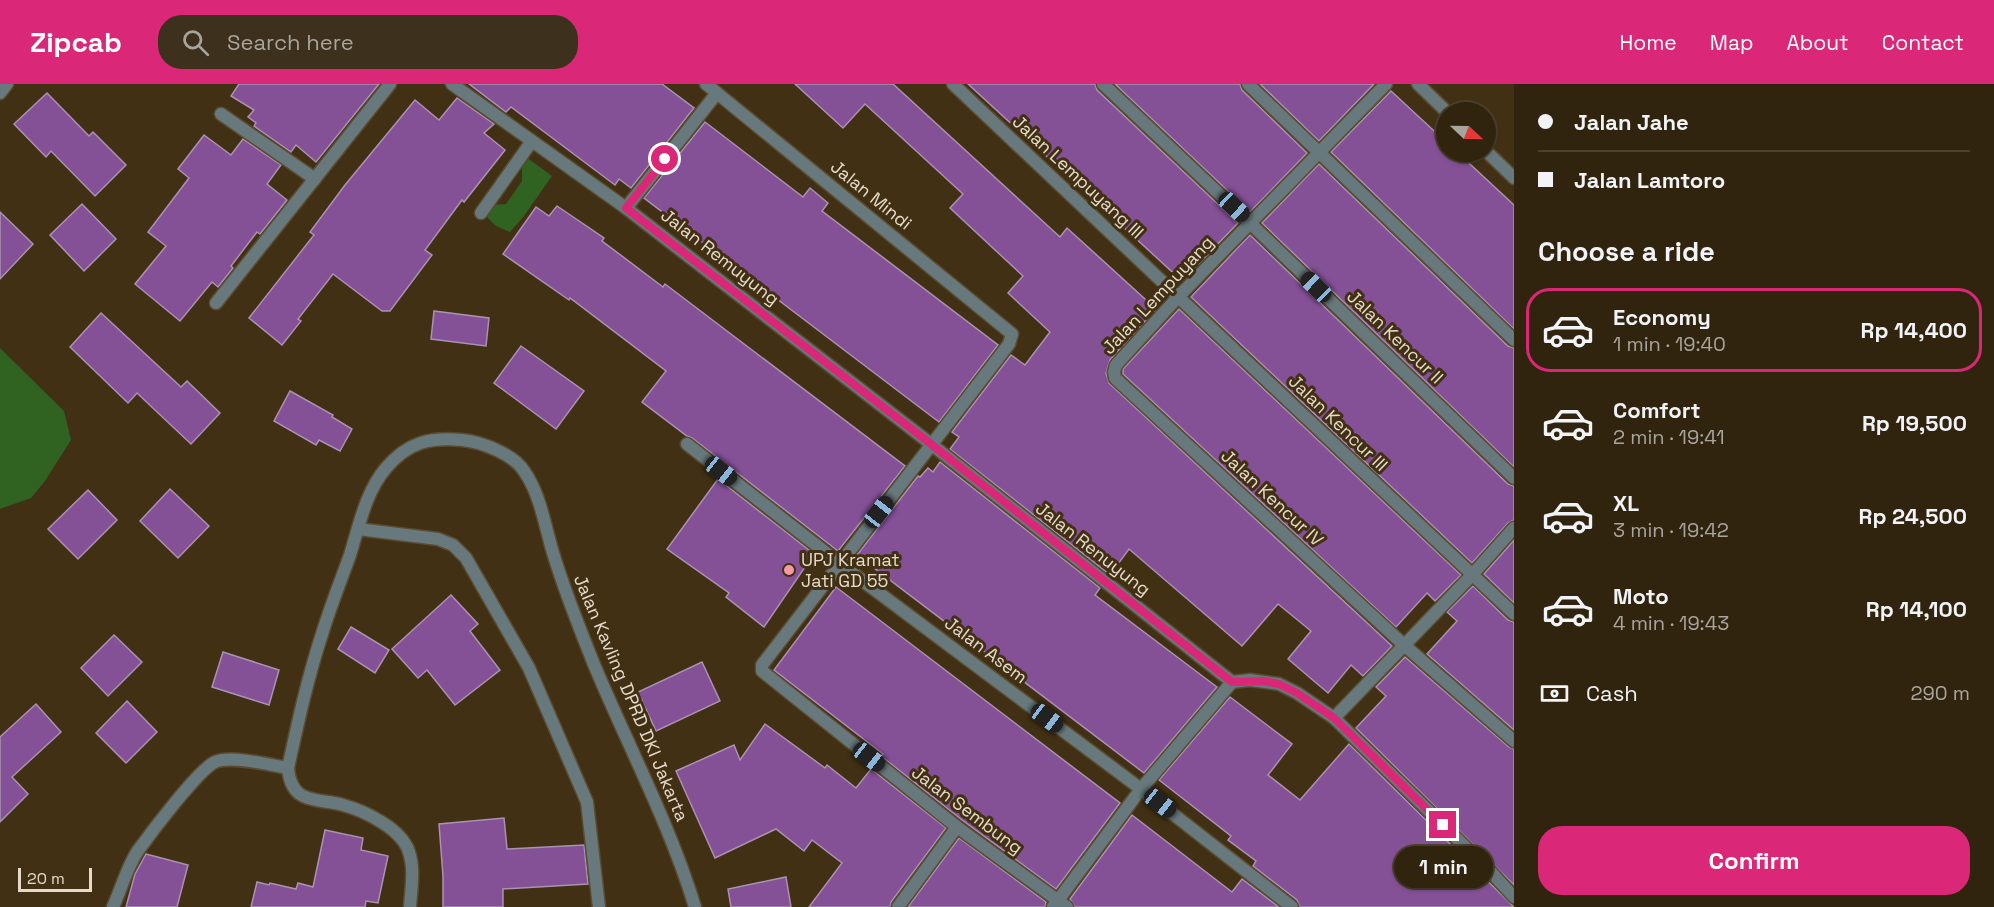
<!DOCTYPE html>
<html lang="en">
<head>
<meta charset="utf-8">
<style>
  body { margin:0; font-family:"Space Grotesk",sans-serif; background:#3d301c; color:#f1f3f6; height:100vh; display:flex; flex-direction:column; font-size:22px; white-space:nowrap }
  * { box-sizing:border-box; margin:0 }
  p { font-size:20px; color:#a8a49e }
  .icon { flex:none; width:33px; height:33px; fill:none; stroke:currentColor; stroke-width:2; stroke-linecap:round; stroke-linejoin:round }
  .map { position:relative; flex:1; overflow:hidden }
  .drawer { display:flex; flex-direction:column; background:#31240e; width:480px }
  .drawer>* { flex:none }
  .top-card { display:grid; align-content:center; height:132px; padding:0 24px; background:#31240e }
  .needle { width:39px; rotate:112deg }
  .controls { position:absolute; left:1436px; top:18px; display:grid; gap:12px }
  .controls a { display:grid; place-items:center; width:60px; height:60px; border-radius:50%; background:#31240e; box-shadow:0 2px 4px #0004,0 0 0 2px #4c412e; font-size:30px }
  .scale { position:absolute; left:18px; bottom:15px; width:74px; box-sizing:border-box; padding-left:6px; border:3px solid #e6dbca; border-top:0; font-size:16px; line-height:21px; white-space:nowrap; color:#e6dbca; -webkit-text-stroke:4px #413013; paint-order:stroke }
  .end { position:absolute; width:27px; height:27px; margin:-14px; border:8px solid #db2777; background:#fff; box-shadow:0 0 0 3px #fff }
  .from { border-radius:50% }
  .bubble { position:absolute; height:42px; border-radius:21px; background:#31240e; box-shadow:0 2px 4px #0004,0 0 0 2px #4c412e; font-size:20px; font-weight:700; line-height:42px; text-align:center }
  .car { position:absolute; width:18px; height:36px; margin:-18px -9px; border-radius:8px; box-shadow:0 0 4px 2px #0007; background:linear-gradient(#222 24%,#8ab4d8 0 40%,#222 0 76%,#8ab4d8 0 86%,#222 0) }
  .top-card b { display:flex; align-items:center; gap:21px; height:57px; font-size:22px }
  .top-card b+b { border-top:2px solid #4c412e }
  .top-card i { width:15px; height:15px; background:#f1f3f6 }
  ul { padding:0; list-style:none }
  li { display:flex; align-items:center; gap:18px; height:84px; margin:0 12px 9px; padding:0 12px; border:3px solid transparent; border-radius:24px }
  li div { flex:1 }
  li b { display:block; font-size:22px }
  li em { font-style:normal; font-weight:700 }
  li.on { border-color:#db2777 }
  li>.icon { width:54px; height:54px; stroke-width:1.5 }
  h2 { padding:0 24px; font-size:27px; line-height:72px }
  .pay { display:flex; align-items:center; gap:15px; height:66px; padding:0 24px; font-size:22px }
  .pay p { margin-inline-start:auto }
  .button { display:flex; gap:12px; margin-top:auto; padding:12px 24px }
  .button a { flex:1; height:69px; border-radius:24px; background:#db2777; color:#fff; font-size:24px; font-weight:700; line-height:69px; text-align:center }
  header { display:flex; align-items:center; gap:36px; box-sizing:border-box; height:84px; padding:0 30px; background:#db2777; color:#fff }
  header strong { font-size:28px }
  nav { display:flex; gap:33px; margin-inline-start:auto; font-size:21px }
  .search { width:420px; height:54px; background:#3d301c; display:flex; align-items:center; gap:15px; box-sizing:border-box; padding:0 21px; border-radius:24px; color:#a8a49e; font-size:22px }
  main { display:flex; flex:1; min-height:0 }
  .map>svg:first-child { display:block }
</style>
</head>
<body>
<header>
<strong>Zipcab</strong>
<div class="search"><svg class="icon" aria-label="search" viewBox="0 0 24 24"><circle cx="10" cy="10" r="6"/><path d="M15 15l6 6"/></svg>Search here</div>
<nav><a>Home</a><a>Map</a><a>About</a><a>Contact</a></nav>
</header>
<main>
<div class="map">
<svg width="1514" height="823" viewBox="0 0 1514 823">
  <rect width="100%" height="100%" fill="#413013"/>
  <g fill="#306322">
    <path d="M526,73L552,92L524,132L510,148L496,142L487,133L492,121L506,120L522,97V80Z"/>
    <path d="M0,264L64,327L71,356L45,397L31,414L0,425Z"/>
  </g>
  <g fill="#845096" stroke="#a993b1" stroke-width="1.5">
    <path d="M239,0H379L316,78L296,61L291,68L254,42L256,39L248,33L254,26L231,12Z"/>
    <path d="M469,0H662L694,24L631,104L619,95L615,101L511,23L506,28Z"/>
    <path d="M795,0H893L1060,153L1067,144L1156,225L1110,276L1106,289L1109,299L1392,562L1363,592L1351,581L1328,609L1288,575L1311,547L1278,520L1242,562L1129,465L1110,491L950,365L959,353L952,348L1011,271L1025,281L1050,248L1008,209L1023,192L950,124L963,110L865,20L843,44Z"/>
    <path d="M968,0H1095L1097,6L1238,139L1182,197Z"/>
    <path d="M1115,0H1240L1242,6L1307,69L1250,128Z"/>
    <path d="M1260,0H1374L1319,57Z"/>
    <path d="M1391,7L1446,58V68H1457L1514,121V245L1331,68Z"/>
    <path d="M47,9L89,52L93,48L126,81L95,112L51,67L46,73L14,40Z"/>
    <path d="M457,14L494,40L484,49L505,66L464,118L462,116L425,166L432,171L390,227H382L333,190L298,235L301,237L282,261L249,234L314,151L310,148L345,101L415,16L439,36Z"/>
    <path d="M705,38L803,113L810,104L828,119L822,127L998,261L939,338L644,114Z"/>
    <path d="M204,51L231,71L243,55L281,81L267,100L287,116L260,150L257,148L231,182L233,184L218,203L212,198L180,237L135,200L166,162L148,148L189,94L178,85Z"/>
    <path d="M1319,80L1508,262L1514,264V383L1262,139Z"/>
    <path d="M82,120L116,155L84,187L50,151Z"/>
    <path d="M557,122L604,154L602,157L663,203L665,200L905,382L838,467L692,354L687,352L642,318L666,287L570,214L569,216L503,170L536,123L549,132Z"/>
    <path d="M0,128L33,160L0,195Z"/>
    <path d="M1250,151L1508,400L1514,402V436L1508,439L1472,479L1191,213Z"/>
    <path d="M1179,225L1461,491L1435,517L1427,509L1396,543L1123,290V285Z"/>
    <path d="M434,227L489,234L486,262L431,255Z"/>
    <path d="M101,229L181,303L187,297L220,329L191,360L137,309L128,319L70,263Z"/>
    <path d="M521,262L584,307L556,345L494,299Z"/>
    <path d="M290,307L333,331L332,333L352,345L340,367L319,356L316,361L274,337Z"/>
    <path d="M940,378L1100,504L1095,511L1217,603L1144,689L857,471L918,392L920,393L928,384L933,388Z"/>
    <path d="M718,395L814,470L764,543L726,513L729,509L667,465Z"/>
    <path d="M170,405L209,442L178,474L140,437Z"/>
    <path d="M88,406L117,436L78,475L48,445Z"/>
    <path d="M1514,456V519L1484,490Z"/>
    <path d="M1473,502L1508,536L1514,538V646L1427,570L1457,537L1447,528Z"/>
    <path d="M836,503L1120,719L1056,805L962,736L881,672L883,670L774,586Z"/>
    <path d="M451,511L478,540L470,547L500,586L455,621L427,586L418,594L392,565Z"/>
    <path d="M351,543L389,566L375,589L338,565Z"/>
    <path d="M114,551L142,578L108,612L81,584Z"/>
    <path d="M223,568L279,586L269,621L212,603Z"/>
    <path d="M1405,573L1509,663L1514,665V801L1356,644L1386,612L1376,603Z"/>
    <path d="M702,578L720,617L656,647L638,608Z"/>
    <path d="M1230,613L1292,660L1268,691L1300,716L1349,660L1514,823H1300L1297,816L1253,782L1256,777L1228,756L1231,752L1159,696Z"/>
    <path d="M127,617L157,648L126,679L96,649Z"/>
    <path d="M36,620L61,648L12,693L28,710L0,738V653Z"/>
    <path d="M765,640L825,684L827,681L856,704L871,685L946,744L891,818L890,823H809L842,779L812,756L804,767L776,745L715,774L676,687L734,661L740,676Z"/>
    <path d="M1132,731L1232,808L1242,795L1279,823H1075L1070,815Z"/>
    <path d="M504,734L507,765L584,761L588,800L503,805V823H443V792L439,740Z"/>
    <path d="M325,746L363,754L361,766L388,772L378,819L366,817L365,823H251L257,798L269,801L270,799L296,805L298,799L313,803Z"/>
    <path d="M959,754L1046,818L1045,823H908Z"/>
    <path d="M146,770L188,781L177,823H126L135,790Z"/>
    <path d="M786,793L791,823H731L728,805Z"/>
  </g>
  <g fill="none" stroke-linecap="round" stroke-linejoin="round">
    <g stroke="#5b4b30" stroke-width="15">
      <g id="minor">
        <path d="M452,0L626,124L931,360L1232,598"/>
        <path d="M706,0L1012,250L1009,260L762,581V587L957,743L1067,823"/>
        <path d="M953,0L1514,530"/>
        <path d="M1103,0L1250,139L1514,394"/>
        <path d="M1248,0L1514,256"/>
        <path d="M1386,0L1179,212L1116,281L1114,288L1115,294L1404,561L1514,657"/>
        <path d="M1418,0L1447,28"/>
        <path d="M0,9L7,0"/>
        <path d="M221,30L315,95"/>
        <path d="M1485,66L1514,94"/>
        <path d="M626,124L717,9"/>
        <path d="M481,129L532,57"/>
        <path d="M216,219L390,0"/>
        <path d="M687,360L839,479L1141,705L1292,823"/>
        <path d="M358,445L438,455L453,461L466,474L529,584L587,718L599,823"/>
        <path d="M1232,598L1250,596L1279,600L1297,609L1334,634L1490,787L1514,813"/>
        <path d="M1334,634L1472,491L1514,444"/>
        <path d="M113,823C121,805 127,784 137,768C150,750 198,686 215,678C231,671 271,681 288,684"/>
        <path d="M410,823C411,805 415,786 409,768C402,745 365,727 343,721C330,717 315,718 303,712C293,707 289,695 288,684C298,638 308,592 323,547C331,521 341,496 350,471C359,442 366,407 386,384C408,358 430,353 462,356C482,358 513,370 524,387C541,411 545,444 554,472C565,508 579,543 593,578C627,660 669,738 695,823"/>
        <path d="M898,823L957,743"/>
        <path d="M1053,823L1141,705L1232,598"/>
      </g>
    </g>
    <use href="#minor" stroke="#67797c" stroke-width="12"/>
  </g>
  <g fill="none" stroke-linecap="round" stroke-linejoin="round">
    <path stroke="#db2777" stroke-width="8" d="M665,75L626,124L931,360L1232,598L1263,597L1279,600L1297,609L1334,634L1443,741"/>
  </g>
  <circle fill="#f49b9f" stroke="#413013" stroke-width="2" cx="789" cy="486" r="6"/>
  <g text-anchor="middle" stroke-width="6" stroke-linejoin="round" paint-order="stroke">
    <g font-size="18" fill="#e6dbca" stroke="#413013">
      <text transform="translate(1078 93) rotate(43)" y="6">Jalan Lempuyang III</text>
      <text transform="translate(871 111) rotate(39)" y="6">Jalan Mindi</text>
      <text transform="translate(720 173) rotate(38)" y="6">Jalan Remuyung</text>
      <text transform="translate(1158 211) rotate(-47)" y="6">Jalan Lempuyang</text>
      <text transform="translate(1395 253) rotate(44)" y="6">Jalan Kencur II</text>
      <text transform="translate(1338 339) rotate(44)" y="6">Jalan Kencur III</text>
      <text transform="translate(1272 414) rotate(43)" y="6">Jalan Kencur IV</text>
      <text transform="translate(1093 465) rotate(38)" y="6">Jalan Renuyung</text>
      <text transform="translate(986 566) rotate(37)" y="6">Jalan Asem</text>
      <text transform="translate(631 614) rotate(67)" y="6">Jalan Kavling DPRD DKI Jakarta</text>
      <text transform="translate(967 726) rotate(37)" y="6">Jalan Sembung</text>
    </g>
    <g font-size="18" fill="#e6dbca" stroke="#413013" text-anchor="start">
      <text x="801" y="482">UPJ Kramat<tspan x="801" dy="21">Jati GD 55</tspan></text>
    </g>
  </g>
</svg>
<div class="controls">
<a><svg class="needle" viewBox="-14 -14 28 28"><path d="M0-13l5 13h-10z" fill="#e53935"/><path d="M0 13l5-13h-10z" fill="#a8a49e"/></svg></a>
</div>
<div class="scale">20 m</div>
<i class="end from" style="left:665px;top:75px"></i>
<i class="end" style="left:1443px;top:741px"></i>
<div class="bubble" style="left:1394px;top:762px;width:99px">1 min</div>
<i class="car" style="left:1234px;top:123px;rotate:133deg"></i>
<i class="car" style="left:1316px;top:203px;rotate:314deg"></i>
<i class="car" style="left:721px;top:387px;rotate:128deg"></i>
<i class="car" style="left:879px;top:428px;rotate:38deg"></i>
<i class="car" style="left:1047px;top:634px;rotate:127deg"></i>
<i class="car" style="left:869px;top:673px;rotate:128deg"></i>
<i class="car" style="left:1160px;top:719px;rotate:128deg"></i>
</div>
<section class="drawer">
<div class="top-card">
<b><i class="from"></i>Jalan Jahe</b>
<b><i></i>Jalan Lamtoro</b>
</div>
<h2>Choose a ride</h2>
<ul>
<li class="on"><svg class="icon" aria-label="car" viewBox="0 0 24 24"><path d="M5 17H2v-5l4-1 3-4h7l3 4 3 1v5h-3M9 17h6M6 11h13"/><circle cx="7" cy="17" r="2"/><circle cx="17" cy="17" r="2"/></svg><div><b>Economy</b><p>1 min · 19:40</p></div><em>Rp 14,400</em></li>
<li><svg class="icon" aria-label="car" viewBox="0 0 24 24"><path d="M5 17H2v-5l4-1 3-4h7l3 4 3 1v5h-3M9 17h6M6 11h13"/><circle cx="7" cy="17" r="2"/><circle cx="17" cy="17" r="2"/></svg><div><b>Comfort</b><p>2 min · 19:41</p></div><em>Rp 19,500</em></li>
<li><svg class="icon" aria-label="car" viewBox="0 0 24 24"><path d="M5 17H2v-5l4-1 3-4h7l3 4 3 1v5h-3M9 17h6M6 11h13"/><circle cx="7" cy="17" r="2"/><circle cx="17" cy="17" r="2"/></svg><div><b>XL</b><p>3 min · 19:42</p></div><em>Rp 24,500</em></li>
<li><svg class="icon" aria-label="car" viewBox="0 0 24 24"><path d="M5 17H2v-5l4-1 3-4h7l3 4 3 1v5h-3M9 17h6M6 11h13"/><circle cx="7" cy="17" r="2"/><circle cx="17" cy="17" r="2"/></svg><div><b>Moto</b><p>4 min · 19:43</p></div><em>Rp 14,100</em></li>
</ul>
<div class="pay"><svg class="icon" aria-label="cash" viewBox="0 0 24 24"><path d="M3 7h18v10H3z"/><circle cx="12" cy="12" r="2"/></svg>Cash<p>290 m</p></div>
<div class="button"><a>Confirm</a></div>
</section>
</main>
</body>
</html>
